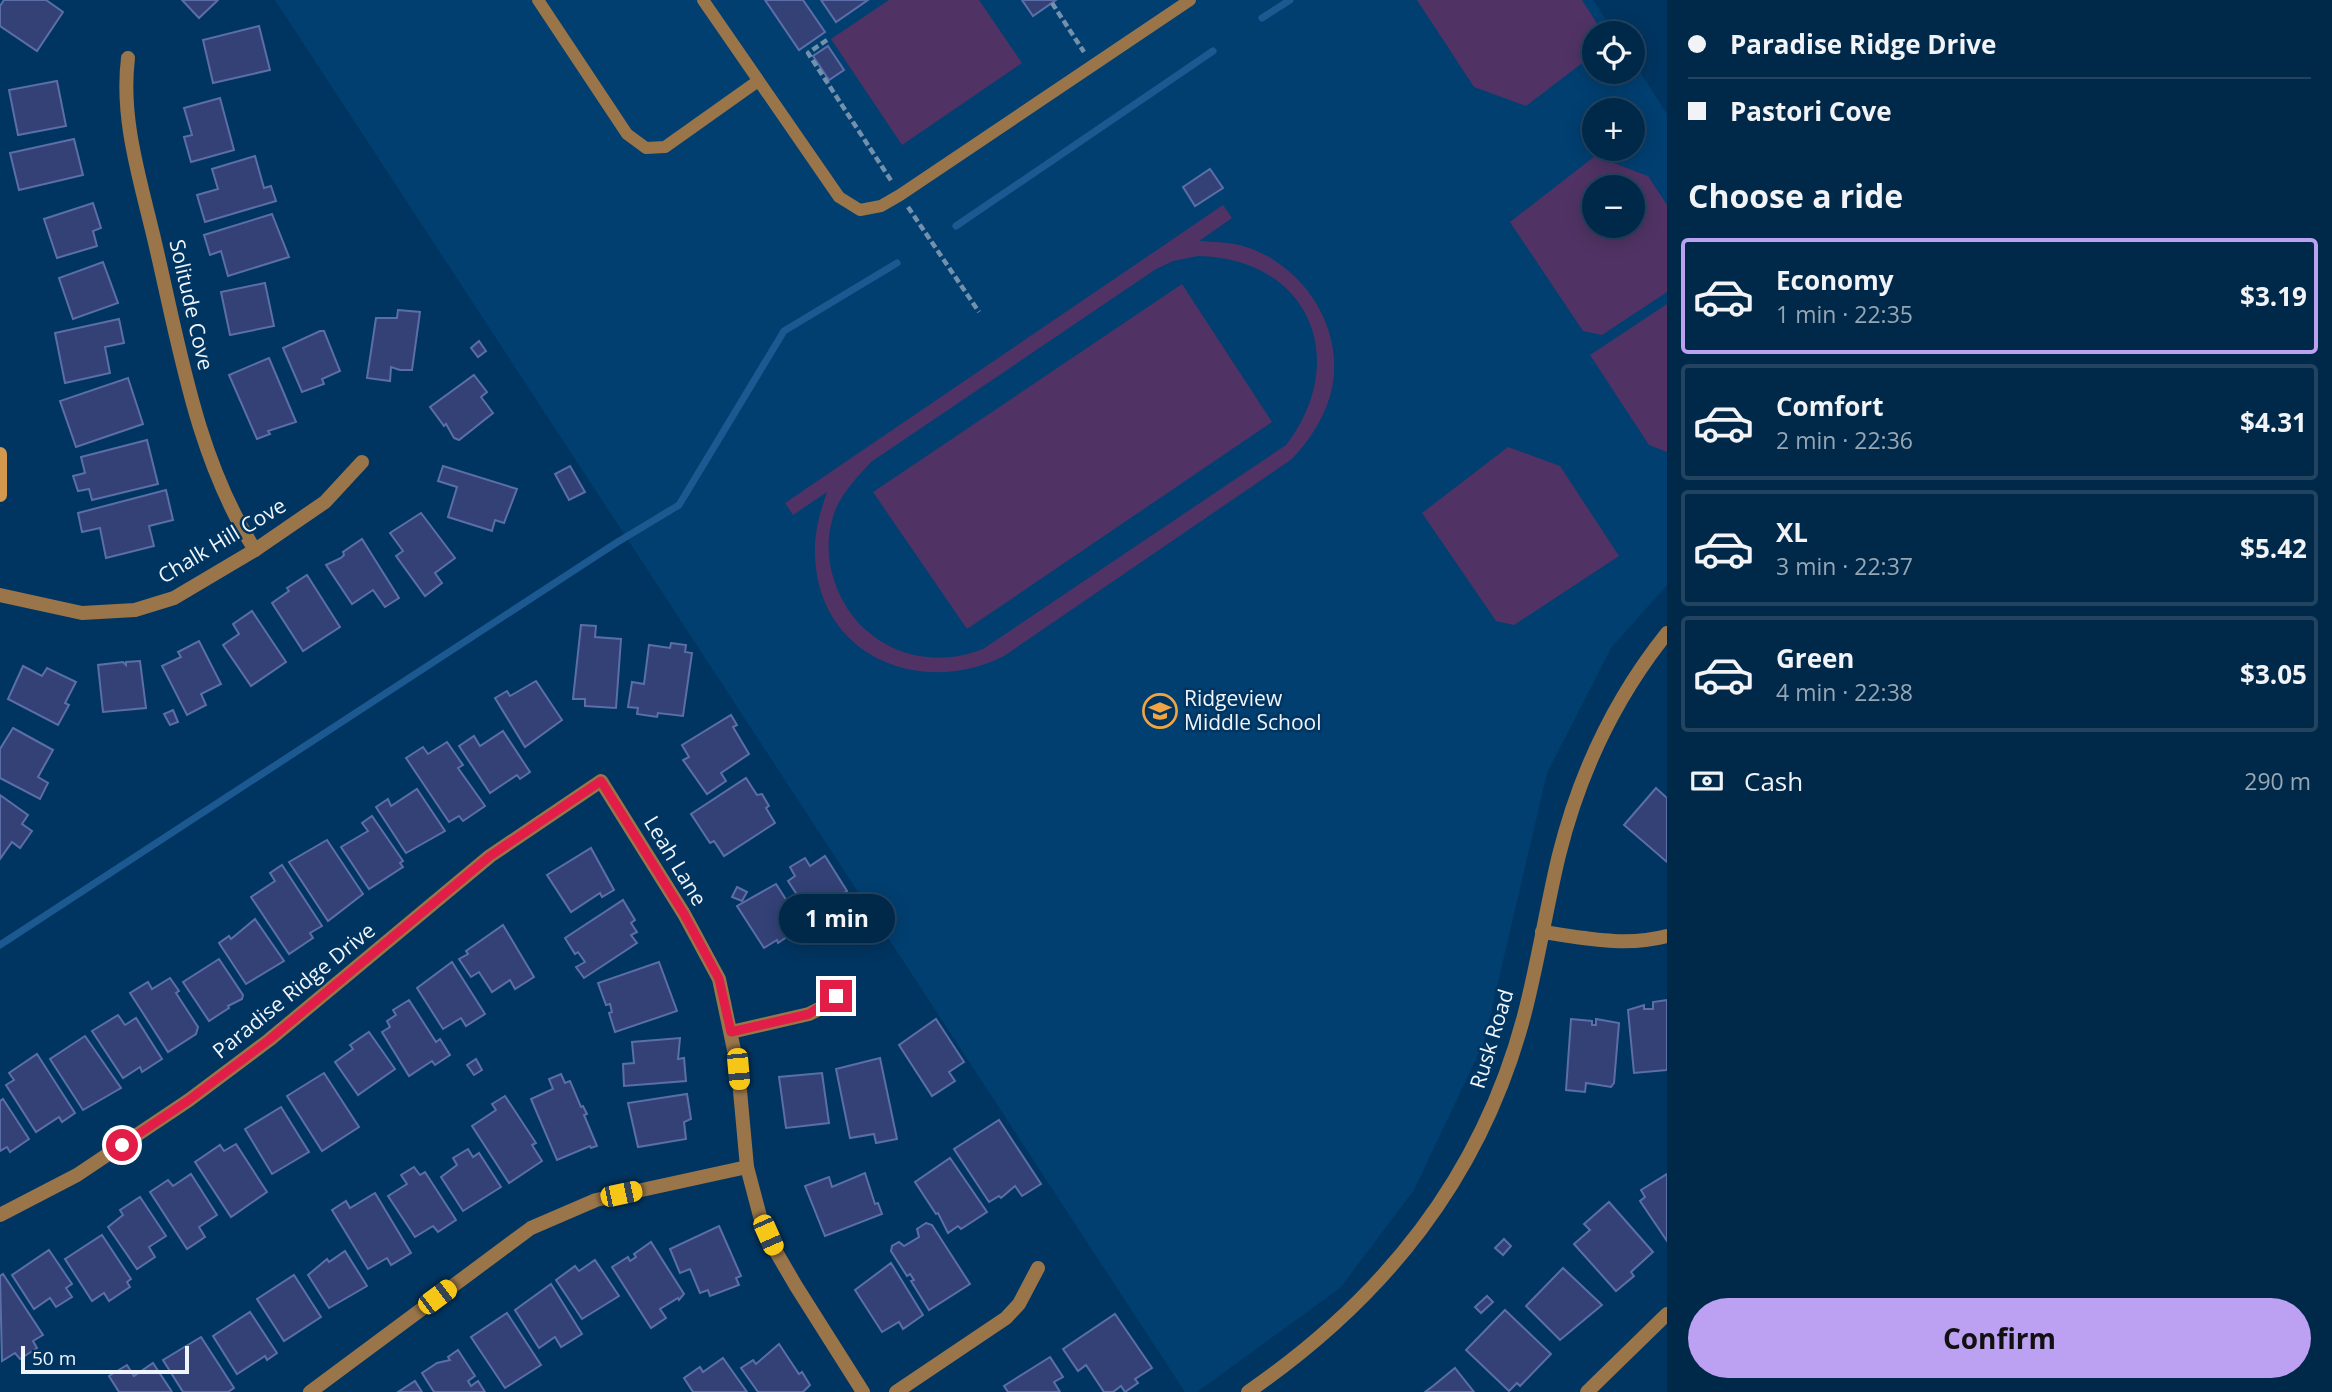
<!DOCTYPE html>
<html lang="en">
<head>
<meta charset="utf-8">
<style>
  body { margin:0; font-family:"Open Sans",sans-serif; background:#0a3050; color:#f1f3f6; height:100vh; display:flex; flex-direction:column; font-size:26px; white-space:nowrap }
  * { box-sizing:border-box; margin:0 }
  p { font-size:23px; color:#95a6b4 }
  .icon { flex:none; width:38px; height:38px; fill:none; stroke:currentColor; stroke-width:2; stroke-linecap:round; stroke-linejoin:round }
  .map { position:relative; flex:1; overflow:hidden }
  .sheet { display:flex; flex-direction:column; background:#002849; width:665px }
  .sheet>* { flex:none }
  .banner { display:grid; align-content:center; height:154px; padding:0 21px; background:#002849 }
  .tools { position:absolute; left:1582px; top:21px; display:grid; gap:14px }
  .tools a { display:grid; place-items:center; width:63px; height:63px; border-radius:50%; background:#002849; box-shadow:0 4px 18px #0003,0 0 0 2px #224461; font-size:35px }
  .scale { position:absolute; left:21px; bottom:18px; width:168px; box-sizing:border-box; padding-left:7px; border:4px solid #f0f5fb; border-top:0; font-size:19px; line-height:24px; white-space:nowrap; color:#f0f5fb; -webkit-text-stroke:5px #003561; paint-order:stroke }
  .end { position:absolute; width:32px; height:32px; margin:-16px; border:9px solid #e11d48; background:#fff; box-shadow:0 0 0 4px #fff }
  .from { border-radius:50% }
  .bubble { position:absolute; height:49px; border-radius:24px; background:#002849; box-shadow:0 4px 18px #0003,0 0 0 2px #224461; font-size:23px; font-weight:700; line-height:49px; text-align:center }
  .car { position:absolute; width:21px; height:42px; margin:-21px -10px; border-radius:9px; box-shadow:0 0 5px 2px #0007; background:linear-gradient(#f5c518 24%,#345 0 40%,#f5c518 0 76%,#345 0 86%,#f5c518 0) }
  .banner b { display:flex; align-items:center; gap:24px; height:66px; font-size:26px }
  .banner b+b { border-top:2px solid #224461 }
  .banner i { width:18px; height:18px; background:#f1f3f6 }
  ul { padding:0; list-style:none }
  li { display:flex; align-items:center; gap:21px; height:116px; margin:0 14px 10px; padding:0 7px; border:4px solid #224461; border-radius:7px }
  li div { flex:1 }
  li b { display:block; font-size:26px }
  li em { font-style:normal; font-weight:700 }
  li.active { border-color:#bca0f2 }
  li>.icon { width:63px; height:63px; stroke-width:1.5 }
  h2 { padding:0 21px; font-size:32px; line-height:84px }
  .pay { display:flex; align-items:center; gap:18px; height:77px; padding:0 21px; font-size:26px }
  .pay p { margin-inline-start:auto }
  .primary-button { display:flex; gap:14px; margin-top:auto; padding:14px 21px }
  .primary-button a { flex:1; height:80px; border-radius:42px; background:#bca0f2; color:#111; font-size:28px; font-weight:700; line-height:80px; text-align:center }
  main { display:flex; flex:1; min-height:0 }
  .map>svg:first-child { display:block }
</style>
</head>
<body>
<main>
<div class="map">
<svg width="1667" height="1392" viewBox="0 0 1667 1392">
  <rect width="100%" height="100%" fill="#003561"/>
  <path fill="#013f71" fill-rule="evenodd" d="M275,0H1593L1615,33H1594V72H1633V61L1667,114V585L1611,648L1547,773L1484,1042L1414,1190L1340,1288L1197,1392H1185ZM1594,110H1633V149H1594ZM1594,187H1633V226H1594Z"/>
  <g fill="#503364" fill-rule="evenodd">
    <path d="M889,0H979L1022,63L902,145L831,39Z"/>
    <path d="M1417,0H1582L1603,33H1594V54L1526,106L1474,87Z"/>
    <path d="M1595,156L1648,176L1667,205V292L1602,335L1583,331L1510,222ZM1594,187H1633V226H1594Z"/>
    <path d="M1223,205L1232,218L1199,241C1214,242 1231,242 1246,247C1306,266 1348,333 1330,396C1323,420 1309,441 1292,459L1004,656C920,698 818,656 815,555C814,533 820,512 827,492L793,515L785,503ZM1198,256C1308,258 1352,359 1286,445L983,649C919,675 849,641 832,573C826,551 828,525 838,504C846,489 859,475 871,462L1156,269L1173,261Z"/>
    <path d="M1182,284L1272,422L967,629L873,492Z"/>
    <path d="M1667,304V452L1649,445L1590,355Z"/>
    <path d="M1508,447L1560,466L1619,556L1514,625L1496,621L1422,513Z"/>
  </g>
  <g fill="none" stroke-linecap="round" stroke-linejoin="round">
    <g stroke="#1c5990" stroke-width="7">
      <path d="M1262,18L1290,0"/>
      <path d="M956,226L1213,51"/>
      <path d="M0,945L616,543L679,505L784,331L897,263"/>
    </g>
  </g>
  <g fill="#334177" stroke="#5c6ea7" stroke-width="2">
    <path d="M4,0H46L63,12L37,51L0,26V6Z"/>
    <path d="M182,0H218L199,18Z"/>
    <path d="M765,0H803L825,32L799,50Z"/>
    <path d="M821,0H868L836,22Z"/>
    <path d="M1022,0H1056L1033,16Z"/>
    <path d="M259,26L270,70L213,83L203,40Z"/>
    <path d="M828,46L844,70L829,80L813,56Z"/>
    <path d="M57,81L66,126L18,135L9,90Z"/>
    <path d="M220,98L234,150L191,162L184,137L192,135L184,108Z"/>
    <path d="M74,139L83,175L19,190L10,153Z"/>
    <path d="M255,156L264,188L271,186L276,201L205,222L197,195L218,189L212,169Z"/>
    <path d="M1210,169L1223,188L1195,206L1183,187Z"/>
    <path d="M93,203L101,228L93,231L97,246L57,258L44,219Z"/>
    <path d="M272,214L289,257L228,276L221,251L210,255L204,235Z"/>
    <path d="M103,262L118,303L73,319L59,278Z"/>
    <path d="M265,283L274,326L230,335L221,292Z"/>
    <path d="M398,310L420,312L412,370H400L391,367L390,381L367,378L376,318H397Z"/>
    <path d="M119,319L124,343L105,347L110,373L65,383L55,333Z"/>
    <path d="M320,331H324L340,371L322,379L324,384L302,392L283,348Z"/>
    <path d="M479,341L486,351L478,357L471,348Z"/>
    <path d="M269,358L296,422L268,431L270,434L257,439L229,375Z"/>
    <path d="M474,375L487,392L481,397L493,413L459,440L454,438L446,424L444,426L430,407Z"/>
    <path d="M128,378L143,424L76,447L60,401Z"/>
    <path d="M147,440L158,484L92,500L89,489L78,491L73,476L85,473L81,457Z"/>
    <path d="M443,466L517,489L504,523L495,520L492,531L448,517L457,487L438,481Z"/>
    <path d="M570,466L585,492L569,500L555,474Z"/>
    <path d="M166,490L173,520L149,526L154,546L106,558L100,528L82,532L78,513Z"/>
    <path d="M421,513L455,558L435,573L442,583L425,596L396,556L403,551L390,533Z"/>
    <path d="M362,539L399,598L385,607L373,590L352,604L326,565L341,558L344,555L343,552Z"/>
    <path d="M307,575L340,627L303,651L272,603L289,591L287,588Z"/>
    <path d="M252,611L286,662L251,686L223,645L239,634L233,624Z"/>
    <path d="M581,625L596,626L595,637L621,639L616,708L585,706V699H573Z"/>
    <path d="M199,641L221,684L201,694L206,705L187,715L162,666L181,657L178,652Z"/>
    <path d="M671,643L686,645L685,652L692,653L683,716L658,713L657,717L637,714L638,708L628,707L632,682L644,684L649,645L670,648Z"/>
    <path d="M140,661L146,708L103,712L98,665L123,662L126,665V662Z"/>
    <path d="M23,666L42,676L47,668L76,682L65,703L69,705L58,725L8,699Z"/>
    <path d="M536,681L562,720L525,747L495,698L507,691L510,696Z"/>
    <path d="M173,710L178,722L170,725L164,714Z"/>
    <path d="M731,715L737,725L733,727L749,754L721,773L726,781L707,794L683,760L689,757L682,745Z"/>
    <path d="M13,728L53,750L38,777L48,783L40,799L0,778V749Z"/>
    <path d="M503,731L530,772L520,779L517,775L490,793L459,746L474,736L480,746Z"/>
    <path d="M447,742L463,765L458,768L485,806L463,821L459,816L449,822L406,758L423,747L428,754Z"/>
    <path d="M746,778L757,795L762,794L769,806L766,808L775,823L724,856L714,841L710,843L691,814Z"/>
    <path d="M1656,788L1667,798V862L1624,825Z"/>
    <path d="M417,789L445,831L406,853L376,807L388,799L391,806Z"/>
    <path d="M0,795L28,815L22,824L32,831L20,848L12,842L0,859Z"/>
    <path d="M372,816L403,861L400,863L403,867L369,889L341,847L368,831L362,823Z"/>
    <path d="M327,840L363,894L328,921L289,862Z"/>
    <path d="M591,848L614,890L602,897L600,893L571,912L547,875Z"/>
    <path d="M825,856L847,891L809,913L788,881L795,876L790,867L805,858L810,866Z"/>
    <path d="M282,865L322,926L310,933L313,938L289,954L251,897L275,881L270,873Z"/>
    <path d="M776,884L803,926L778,943L777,940L764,948L737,906Z"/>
    <path d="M737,887L747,892L742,901L732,897Z"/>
    <path d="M623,900L635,920L631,923L637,932L631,935L637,943L584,978L576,967L585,962L578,952L575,954L565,938Z"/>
    <path d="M255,919L284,961L246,984L219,943L229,936L231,939Z"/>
    <path d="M503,925L534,977L515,989L510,980L492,992L479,972L471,977L459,959L468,954L466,951Z"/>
    <path d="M219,959L243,995L242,999L228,1006L229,1008L209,1021L183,982Z"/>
    <path d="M452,962L485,1014L466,1026L461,1018L443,1029L417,988Z"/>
    <path d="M659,962L677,1011L615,1032L609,1013L612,1012L610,1004L606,1005L598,983Z"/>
    <path d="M170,978L179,991L176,993L198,1027L196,1034L168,1052L130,993L148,982L152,989Z"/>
    <path d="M409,1000L436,1042L440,1039L450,1055L435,1065L432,1061L409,1076L382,1032L390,1027L387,1021L396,1015L393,1010Z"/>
    <path d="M1667,1000V1070L1634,1073L1628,1010L1644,1005V1009H1653V1002Z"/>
    <path d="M118,1015L125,1025L136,1018L162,1059L142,1072L140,1067L123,1078L92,1031Z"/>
    <path d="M936,1019L964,1062L949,1072L955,1081L932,1096L899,1045Z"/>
    <path d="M1571,1019L1592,1021V1025H1596V1019L1619,1023L1614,1083L1611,1087L1586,1083L1585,1092L1566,1090Z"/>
    <path d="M369,1032L395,1069L358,1095L335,1062L353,1049L350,1045Z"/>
    <path d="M85,1036L121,1088L83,1110L50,1059Z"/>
    <path d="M680,1038L678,1059L684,1058L686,1081L624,1086L623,1064L634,1063L632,1042Z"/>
    <path d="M37,1054L75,1113L62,1122L59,1117L36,1132L6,1085L14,1080L9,1073Z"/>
    <path d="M880,1058L897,1139L876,1143L874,1134L850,1138L836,1069Z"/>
    <path d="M476,1059L482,1070L474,1075L467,1065Z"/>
    <path d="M324,1073L359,1127L322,1151L287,1096Z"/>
    <path d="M822,1073L829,1123L786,1128L779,1077Z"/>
    <path d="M561,1074L565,1083L570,1081L581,1107L583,1106L587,1114L584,1115L597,1146L591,1148L590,1146L557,1160L531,1099L553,1089L549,1079Z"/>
    <path d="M687,1094L691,1119L684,1122L686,1139L638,1147L628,1103Z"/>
    <path d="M505,1096L536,1143L532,1145L542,1161L509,1183L472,1126L496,1110L492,1104Z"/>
    <path d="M3,1099L29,1139L10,1152L7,1147L0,1151V1101Z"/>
    <path d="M281,1107L309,1152L272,1174L245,1129Z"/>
    <path d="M999,1120L1041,1184L1022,1196L1015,1186L1001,1198L999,1196L989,1202L954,1149Z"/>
    <path d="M236,1144L267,1192L231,1217L195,1162L220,1145L224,1151Z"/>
    <path d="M468,1149L473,1157L479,1153L501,1187L463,1211L441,1177L457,1165L453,1158Z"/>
    <path d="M950,1158L987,1212L961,1229L958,1226L948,1233L938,1213L936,1214L915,1182Z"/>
    <path d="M414,1167L420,1175L425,1172L456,1220L438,1232L433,1226L415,1237L388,1196L407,1184L401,1175Z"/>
    <path d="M865,1173L875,1204L878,1203L882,1214L825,1236L805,1186L829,1177L832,1187Z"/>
    <path d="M191,1174L217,1215L199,1227L205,1237L187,1249L150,1192L168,1180L173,1186Z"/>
    <path d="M1667,1174V1241L1640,1201L1645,1197L1641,1190Z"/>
    <path d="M375,1193L411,1253L391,1265L387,1258L368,1269L332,1210L346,1201L350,1208Z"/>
    <path d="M140,1197L166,1236L149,1247L155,1257L137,1269L108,1227L123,1215L120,1210Z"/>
    <path d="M1609,1202L1653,1252L1631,1272L1634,1276L1616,1291L1574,1244L1590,1230L1584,1224Z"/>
    <path d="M926,1223L932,1225L970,1284L929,1310L911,1281L914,1280L910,1274L907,1276L891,1251L892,1246L899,1242L904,1246L919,1237L917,1229Z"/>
    <path d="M719,1226L741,1276L736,1278L739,1285L710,1296L708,1290L700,1293L690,1269L680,1273L670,1249Z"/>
    <path d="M102,1235L131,1279L127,1282L130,1287L109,1301L104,1293L92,1301L65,1259Z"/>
    <path d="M1504,1239L1511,1246L1503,1255L1495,1248Z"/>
    <path d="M651,1242L684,1294L679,1300L678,1298L660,1309L666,1318L651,1328L612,1267L628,1257L630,1261L636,1257L634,1254Z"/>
    <path d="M49,1250L72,1284L66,1288L72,1297L56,1307L50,1298L34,1309L12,1275Z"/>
    <path d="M345,1251L367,1286L329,1308L308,1275L327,1259L329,1262Z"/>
    <path d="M595,1260L619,1296L582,1319L556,1280L575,1266L579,1271Z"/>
    <path d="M891,1263L923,1315L903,1329L899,1322L882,1332L855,1290Z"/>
    <path d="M1563,1268L1602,1305L1560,1340L1526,1306Z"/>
    <path d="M3,1274L43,1335L33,1341L37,1348L20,1359L15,1353L2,1361L0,1276Z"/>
    <path d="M294,1275L321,1317L284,1341L257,1299Z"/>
    <path d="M551,1284L582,1334L561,1347L555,1337L539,1348L515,1310Z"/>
    <path d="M1487,1296L1493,1302L1481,1313L1475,1307Z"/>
    <path d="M1505,1310L1551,1354L1520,1386L1517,1383L1509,1391L1466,1350Z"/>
    <path d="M250,1312L277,1353L267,1360L265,1356L237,1374L213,1336Z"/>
    <path d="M507,1313L541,1365L505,1388L471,1337Z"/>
    <path d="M1115,1314L1152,1368L1135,1379L1138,1383L1125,1392L1121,1386L1113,1392H1104L1086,1365L1078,1371L1063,1349Z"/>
    <path d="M201,1337L234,1388L228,1392H183L163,1360Z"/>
    <path d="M779,1344L799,1374L802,1372L810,1385L803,1392H758L741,1368L753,1360L756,1364Z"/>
    <path d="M458,1350L475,1376L468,1381L471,1386L478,1381L485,1392H434L422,1373L437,1363L450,1360L448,1357Z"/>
    <path d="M1050,1357L1063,1377L1054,1382L1060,1392H1008L1004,1386Z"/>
    <path d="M723,1358L747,1392H693L684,1378L700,1367L703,1372Z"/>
    <path d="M153,1363L172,1392H119L109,1376L127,1365L134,1376Z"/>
    <path d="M1455,1368L1474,1392H1425L1433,1386Z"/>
    <path d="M415,1381L422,1392H398Z"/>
  </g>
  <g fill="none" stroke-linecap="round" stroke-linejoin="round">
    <g stroke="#7391ab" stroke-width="4.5" stroke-dasharray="7 3.5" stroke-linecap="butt">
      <path d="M1052,3L1084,52"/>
      <path d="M827,40L808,53L892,182"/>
      <path d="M908,207L979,312"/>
    </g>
    <g stroke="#9a7549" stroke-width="12">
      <path d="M538,0L627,134L646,148L665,147L758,81"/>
      <path d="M703,0L839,197L860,210L881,206L900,195L1190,0"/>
    </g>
    <g stroke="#9a7549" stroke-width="14">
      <path d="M128,58C120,122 142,185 156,247C180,350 197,459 255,550"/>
      <path d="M0,595L82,613L135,610L174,598L255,550L325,502L362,462"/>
      <path d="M1542,932C1585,938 1625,947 1667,936"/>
      <path d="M731,1032L809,1014L823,1007L849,986"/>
      <path d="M0,1215L77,1175L189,1100L269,1040L490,856L601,781L684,914L719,979L738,1069L747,1167L761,1220L775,1250L796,1286L863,1392"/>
      <path d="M310,1392L531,1228L596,1200L747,1167"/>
      <path d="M896,1392L1006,1318L1019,1304L1038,1268"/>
      <path d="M1248,1392C1384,1298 1481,1178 1524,1016C1538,963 1546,909 1559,855C1579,775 1615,698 1667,633"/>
      <path d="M1587,1392L1667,1314"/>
    </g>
    <path stroke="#d3984e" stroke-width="14" d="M0,454V495"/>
  </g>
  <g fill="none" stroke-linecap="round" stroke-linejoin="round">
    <path stroke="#e11d48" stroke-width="9" d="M122,1145L189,1100L269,1040L490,856L601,781L684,914L719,979L731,1032L809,1014L836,996"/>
  </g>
  <defs>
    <g id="school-ring" transform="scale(1.75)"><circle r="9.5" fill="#003561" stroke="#f1a540" stroke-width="1.5"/><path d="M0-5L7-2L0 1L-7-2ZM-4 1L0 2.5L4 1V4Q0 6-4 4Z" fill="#f1a540"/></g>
  </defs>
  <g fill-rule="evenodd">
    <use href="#school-ring" x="1160" y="711"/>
  </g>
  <g text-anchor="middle" stroke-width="5" stroke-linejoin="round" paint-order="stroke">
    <g font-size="21" fill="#f0f5fb" stroke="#003561">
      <text transform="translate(191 305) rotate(77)" y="7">Solitude Cove</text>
      <text transform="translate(222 541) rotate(-31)" y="7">Chalk Hill Cove</text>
      <text transform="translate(675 861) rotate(59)" y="7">Leah Lane</text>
      <text transform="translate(294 991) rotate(-39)" y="7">Paradise Ridge Drive</text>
      <text transform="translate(1492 1039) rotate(-73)" y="7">Rusk Road</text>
    </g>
    <g font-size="21" fill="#f0f5fb" stroke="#003561" text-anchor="start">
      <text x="1184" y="706">Ridgeview<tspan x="1184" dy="24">Middle School</tspan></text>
    </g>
  </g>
</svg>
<div class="tools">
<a><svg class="icon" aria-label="locate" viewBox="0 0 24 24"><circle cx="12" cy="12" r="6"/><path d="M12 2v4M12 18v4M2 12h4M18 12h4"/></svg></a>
<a>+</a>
<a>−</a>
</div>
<div class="scale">50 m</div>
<i class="end from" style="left:122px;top:1145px"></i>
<i class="end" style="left:836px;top:996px"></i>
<div class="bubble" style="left:779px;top:894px;width:116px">1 min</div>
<i class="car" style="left:738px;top:1069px;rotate:175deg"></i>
<i class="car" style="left:621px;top:1194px;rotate:78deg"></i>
<i class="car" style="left:768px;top:1235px;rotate:156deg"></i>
<i class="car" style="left:437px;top:1297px;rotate:53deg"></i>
</div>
<section class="sheet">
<div class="banner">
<b><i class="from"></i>Paradise Ridge Drive</b>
<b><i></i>Pastori Cove</b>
</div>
<h2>Choose a ride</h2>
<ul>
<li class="active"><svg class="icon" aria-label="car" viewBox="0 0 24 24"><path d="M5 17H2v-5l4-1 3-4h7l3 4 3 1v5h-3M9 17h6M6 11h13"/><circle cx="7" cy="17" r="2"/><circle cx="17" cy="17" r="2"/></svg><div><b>Economy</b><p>1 min · 22:35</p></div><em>$3.19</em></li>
<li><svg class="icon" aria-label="car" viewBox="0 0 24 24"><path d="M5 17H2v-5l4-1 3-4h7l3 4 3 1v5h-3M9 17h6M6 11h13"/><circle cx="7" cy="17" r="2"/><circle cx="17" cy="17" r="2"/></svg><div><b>Comfort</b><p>2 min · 22:36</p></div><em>$4.31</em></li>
<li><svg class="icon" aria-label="car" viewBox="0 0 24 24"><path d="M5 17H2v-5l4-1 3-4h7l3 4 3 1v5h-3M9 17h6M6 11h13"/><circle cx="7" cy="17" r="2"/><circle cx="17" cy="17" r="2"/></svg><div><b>XL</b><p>3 min · 22:37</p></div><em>$5.42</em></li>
<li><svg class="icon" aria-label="car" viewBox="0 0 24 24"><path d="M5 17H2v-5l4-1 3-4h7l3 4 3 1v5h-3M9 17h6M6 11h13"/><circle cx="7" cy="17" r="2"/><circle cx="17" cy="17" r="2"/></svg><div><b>Green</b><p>4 min · 22:38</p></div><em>$3.05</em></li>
</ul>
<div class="pay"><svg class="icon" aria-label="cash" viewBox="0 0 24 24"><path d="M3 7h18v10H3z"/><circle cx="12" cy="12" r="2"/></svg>Cash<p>290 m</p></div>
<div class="primary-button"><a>Confirm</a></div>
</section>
</main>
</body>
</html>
